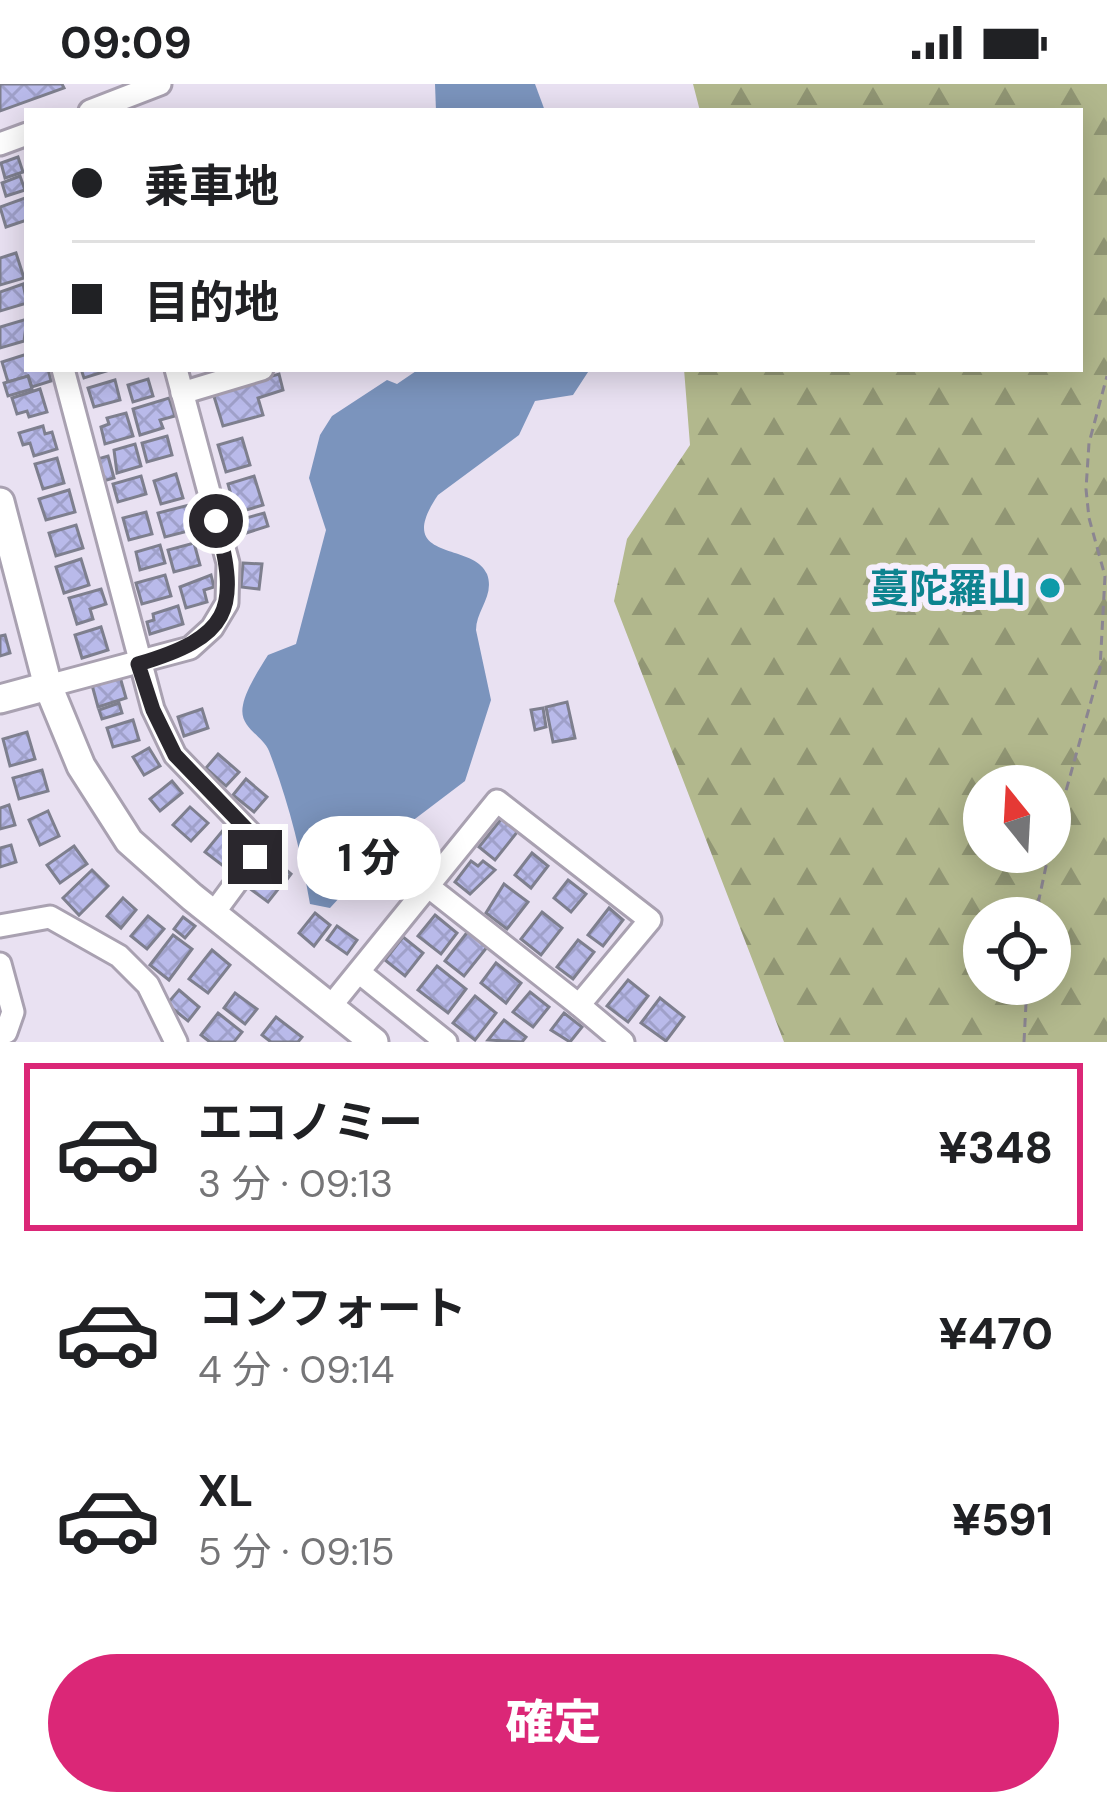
<!DOCTYPE html>
<html lang="ja">
<head>
<meta charset="utf-8">
<style>
  body { margin:0; font-family:"DM Sans","Noto Sans JP",sans-serif; background:#f2f2f2; color:#202124; height:100vh; display:flex; flex-direction:column; font-size:45px; white-space:nowrap }
  * { box-sizing:border-box; margin:0 }
  p { font-size:39px; color:#757577 }
  .icon { flex:none; width:66px; height:66px; fill:none; stroke:currentColor; stroke-width:2; stroke-linecap:round; stroke-linejoin:round }
  .map { position:relative; height:958px; overflow:hidden }
  .panel { display:flex; flex-direction:column; background:#fff; flex:1 }
  .panel>* { flex:none }
  .banner { position:absolute; left:24px; top:24px; width:1059px; height:264px; border-radius:0px; box-shadow:0 6px 30px #0003; display:grid; align-content:center; height:264px; padding:0 48px; background:#fff }
  .needle { width:78px; rotate:342deg }
  .fabs { position:absolute; left:963px; top:681px; display:grid; gap:24px }
  .fabs a { display:grid; place-items:center; width:108px; height:108px; border-radius:50%; background:#fff; box-shadow:0 6px 30px #0003; font-size:60px }
  .end { position:absolute; width:54px; height:54px; margin:-27px; border:15px solid #2a272d; background:#fff; box-shadow:0 0 0 6px #fff }
  .from { border-radius:50% }
  .bubble { position:absolute; height:84px; border-radius:42px; background:#fff; box-shadow:0 6px 30px #0003; font-size:39px; font-weight:800; line-height:84px; text-align:center }
  .banner b { display:flex; align-items:center; gap:42px; height:114px; font-size:45px }
  .banner b+b { border-top:3px solid #e0e0e0 }
  .banner i { width:30px; height:30px; background:#202124 }
  ul { padding:21px 0 0; list-style:none }
  li { display:flex; align-items:center; gap:36px; height:168px; margin:0 24px 18px; padding:0 24px; border:6px solid transparent; border-radius:0px }
  li div { flex:1 }
  li b { display:block; font-size:45px }
  li em { font-style:normal; font-weight:800 }
  li.on { border-color:#db2777 }
  li>.icon { width:108px; height:108px; stroke-width:1.5 }
  .primary-button { display:flex; gap:24px; margin-top:auto; padding:24px 48px }
  .primary-button a { flex:1; height:138px; border-radius:72px; background:#db2777; color:#fff; font-size:48px; font-weight:800; line-height:138px; text-align:center }
  .status { display:flex; justify-content:space-between; align-items:center; height:84px; padding:0 60px; background:#fff; direction:ltr }
  .status svg { height:33px; fill:currentColor }
  .map>svg:first-child { display:block }
</style>
</head>
<body>
<div class="status"><b>09:09</b><svg viewBox="0 0 49 12"><path d="M0 12V9h3v3zM5 12V6h3v6zM10 12V3h3v9zM15 12V0h3v12zM26 1h20v11H26zM47 4h2v5h-2z"/></svg></div>
<div class="map">
<svg width="1107" height="958" viewBox="0 0 1107 958">
  <defs>
    <pattern id="forest-firs" width="22" height="20" patternUnits="userSpaceOnUse" patternTransform="scale(3)"><rect width="22" height="20" fill="#b2b88d"/><path d="M5 1l3.5 6h-7zM16 11l3.5 6h-7z" fill="#919674"/></pattern>
    <pattern id="building-cross-hatch" width="8" height="8" patternUnits="userSpaceOnUse" patternTransform="scale(3)"><rect width="8" height="8" fill="#b9baea"/><path d="M0 0l8 8M0 8l8-8" fill="none" stroke="#9fa0c9"/></pattern>
  </defs>
  <rect width="100%" height="100%" fill="#e9e1f2"/>
  <path fill="url(#forest-firs)" fill-rule="evenodd" d="M693,0H1107V958H784L614,517L627,455L690,361L684,285H1080V27H700ZM984,702H1050V768H984ZM984,834H1050V900H984Z"/>
  <g fill="#7b94bd">
    <path d="M435,0H535L545,27H436Z"/>
    <path d="M419,285H590L573,311L535,317L519,351L438,411C392,479 473,457 487,490C495,512 476,526 476,546L491,616L465,697L403,744L330,824L310,820C301,768 288,716 269,667C262,650 238,644 243,621C246,605 260,584 268,571L296,560L326,446L309,394L320,351L332,332L387,296L397,300Z"/>
  </g>
  <g fill="url(#building-cross-hatch)" stroke="#7e7f8e" stroke-width="3">
    <path d="M0,0H62L64,4L0,27Z"/>
    <path d="M18,73L23,88L5,94L1,79Z"/>
    <path d="M20,92L25,106L6,112L2,99Z"/>
    <path d="M25,114L27,136L6,143L0,123Z"/>
    <path d="M16,169L24,194L0,201V174Z"/>
    <path d="M23,200L27,219L0,227V208Z"/>
    <path d="M27,235L24,257L0,264V243Z"/>
    <path d="M27,270V285H48L51,297L32,303L28,292L8,298L2,278Z"/>
    <path d="M81,285H110V286L84,294Z"/>
    <path d="M279,290L283,306L258,314L263,331L223,342L213,309Z"/>
    <path d="M28,292L32,305L8,312L4,299Z"/>
    <path d="M148,295L153,312L133,318L128,301Z"/>
    <path d="M115,296L120,316L94,323L88,304Z"/>
    <path d="M40,305L47,328L29,333L27,327L17,330L12,314Z"/>
    <path d="M169,314L175,332L160,336L163,344L140,351L133,325Z"/>
    <path d="M126,329L133,352L105,360L101,343L109,340L107,334Z"/>
    <path d="M43,342L45,350L52,348L57,365L34,372L30,359L23,361L19,349Z"/>
    <path d="M167,352L172,371L147,378L142,359Z"/>
    <path d="M242,354L250,381L226,388L218,361Z"/>
    <path d="M135,360L141,382L117,389L114,366Z"/>
    <path d="M108,372L114,394L100,398L94,376Z"/>
    <path d="M57,374L64,399L43,405L35,380Z"/>
    <path d="M176,390L183,414L161,420L154,397Z"/>
    <path d="M141,392L146,410L118,418L113,400Z"/>
    <path d="M254,392L263,421L236,429L228,400Z"/>
    <path d="M69,406L75,428L46,436L39,415Z"/>
    <path d="M193,420L200,444L165,453L158,429Z"/>
    <path d="M146,428L152,450L129,456L123,434Z"/>
    <path d="M264,429L268,442L243,450L239,436Z"/>
    <path d="M76,441L83,464L56,472L49,449Z"/>
    <path d="M194,459L200,481L174,488L168,466Z"/>
    <path d="M160,461L165,479L140,486L136,468Z"/>
    <path d="M81,475L89,501L64,509L56,483Z"/>
    <path d="M243,479L262,480L259,505L241,503Z"/>
    <path d="M165,491L171,512L142,520L136,499Z"/>
    <path d="M211,491L214,503L204,506L207,518L186,524L180,503Z"/>
    <path d="M101,505L106,520L90,525L93,535L77,540L69,514Z"/>
    <path d="M178,522L183,540L150,550L147,538L154,536L153,530Z"/>
    <path d="M101,543L108,566L82,574L75,551Z"/>
    <path d="M5,551L10,569L0,572V552Z"/>
    <path d="M120,593L126,614L98,623L92,601Z"/>
    <path d="M567,618L575,654L553,658L546,623Z"/>
    <path d="M119,619L122,629L102,635L99,626Z"/>
    <path d="M543,624L546,643L535,646L531,626Z"/>
    <path d="M202,625L208,644L184,652L178,633Z"/>
    <path d="M133,636L139,656L113,663L107,644Z"/>
    <path d="M27,648L35,675L10,682L3,655Z"/>
    <path d="M149,664L160,682L144,691L133,673Z"/>
    <path d="M218,670L239,688L226,702L206,684Z"/>
    <path d="M42,686L48,707L19,715L13,694Z"/>
    <path d="M246,695L267,713L254,728L233,711Z"/>
    <path d="M172,697L182,709L160,727L150,715Z"/>
    <path d="M9,721L15,741L0,745V724Z"/>
    <path d="M190,723L208,739L191,757L173,741Z"/>
    <path d="M48,727L59,752L40,761L29,736Z"/>
    <path d="M502,734L518,747L495,776L479,763Z"/>
    <path d="M224,745L240,758L222,781L205,768Z"/>
    <path d="M11,761L16,778L0,783V764Z"/>
    <path d="M74,762L87,780L60,799L47,781Z"/>
    <path d="M532,769L548,782L531,804L515,791Z"/>
    <path d="M471,777L478,782L483,777L495,786L470,810L455,798Z"/>
    <path d="M277,778L291,790L285,798L271,786Z"/>
    <path d="M264,785L283,799L268,818L249,804Z"/>
    <path d="M92,786L108,802L79,831L63,814Z"/>
    <path d="M568,796L586,810L571,828L554,814Z"/>
    <path d="M504,800L528,818L507,845L486,829Z"/>
    <path d="M123,814L136,826L121,844L107,832Z"/>
    <path d="M609,824L623,836L603,862L588,851Z"/>
    <path d="M542,828L562,844L541,871L521,855Z"/>
    <path d="M315,829L330,841L314,862L299,849Z"/>
    <path d="M435,831L457,849L441,870L418,852Z"/>
    <path d="M148,832L164,845L147,865L131,852Z"/>
    <path d="M183,833L195,842L185,854L174,845Z"/>
    <path d="M337,842L357,856L347,870L327,856Z"/>
    <path d="M469,846L488,862L464,892L445,877Z"/>
    <path d="M173,851L192,865L169,896L150,881Z"/>
    <path d="M403,853L423,869L405,892L385,876Z"/>
    <path d="M578,856L594,868L573,895L557,883Z"/>
    <path d="M212,866L230,881L208,909L189,895Z"/>
    <path d="M496,879L521,899L506,919L481,899Z"/>
    <path d="M437,882L466,905L448,929L418,906Z"/>
    <path d="M628,896L648,912L628,938L607,922Z"/>
    <path d="M179,906L199,923L188,937L167,920Z"/>
    <path d="M530,908L549,923L533,943L513,928Z"/>
    <path d="M235,909L257,925L245,940L224,924Z"/>
    <path d="M475,912L496,929L475,956L453,939Z"/>
    <path d="M660,914L684,933L666,957L641,939Z"/>
    <path d="M218,929L242,948L234,958H210L201,951Z"/>
    <path d="M564,929L582,943L570,958L551,946Z"/>
    <path d="M276,933L302,953L298,958H271L262,951Z"/>
    <path d="M504,936L526,953L522,958L488,956Z"/>
  </g>
  <g fill="none" stroke-linecap="round" stroke-linejoin="round">
    <g stroke="#a9a1b1" stroke-width="27">
      <g id="minor">
        <path d="M90,27L160,0"/>
        <path d="M0,60L27,50"/>
        <path d="M63,285L153,625L175,671L255,754V773L213,830"/>
        <path d="M182,309L262,285"/>
        <path d="M48,602L190,564L212,544L227,519L228,479L176,285"/>
        <path d="M429,803L579,921"/>
        <path d="M0,842L50,833L119,872L148,901L176,958"/>
        <path d="M0,880L13,928L6,948L0,949"/>
        <path d="M360,889L446,958"/>
        <path d="M330,923L497,717L650,836L579,921L623,958"/>
      </g>
    </g>
    <g stroke="#a9a1b1" stroke-width="33">
      <g id="tertiary">
        <path d="M0,418L48,602L81,682L129,757L192,813L374,958"/>
        <path d="M0,615L48,602"/>
      </g>
    </g>
    <g stroke="#8b8591" stroke-width="3" stroke-dasharray="9 6" stroke-linecap="butt">
      <path d="M1050,764L1100,585L1105,492L1089,434L1086,405L1089,359L1107,292"/>
      <path d="M1035,834L1049,768"/>
      <path d="M1024,958L1027,900"/>
    </g>
    <use href="#minor" stroke="#fff" stroke-width="21"/>
    <use href="#tertiary" stroke="#fff" stroke-width="27"/>
  </g>
  <g fill="none" stroke-linecap="round" stroke-linejoin="round">
    <path stroke="#2a272d" stroke-width="15" d="M216,437C241,527 229,553 138,580L153,626L175,671L255,754V773"/>
  </g>
  <circle fill="#0f9aa8" stroke="#f6effd" stroke-width="4.5" cx="1050" cy="504" r="12"/>
  <g text-anchor="middle" stroke-width="12" stroke-linejoin="round" paint-order="stroke">
    <g font-size="39" font-weight="bold" fill="#0d838f" stroke="#f6effd" text-anchor="end">
      <text x="1026" y="518">蔓陀羅山</text>
    </g>
  </g>
</svg>
<div class="fabs">
<a><svg class="needle" viewBox="-14 -14 28 28"><path d="M0-13l5 13h-10z" fill="#e53935"/><path d="M0 13l5-13h-10z" fill="#757577"/></svg></a>
<a><svg class="icon" aria-label="locate" viewBox="0 0 24 24"><circle cx="12" cy="12" r="6"/><path d="M12 2v4M12 18v4M2 12h4M18 12h4"/></svg></a>
</div>
<i class="end from" style="left:216px;top:437px"></i>
<i class="end" style="left:255px;top:773px"></i>
<div class="bubble" style="left:297px;top:732px;width:144px">1 分</div>
<div class="banner">
<b><i class="from"></i>乗車地</b>
<b><i></i>目的地</b>
</div>
</div>
<section class="panel">
<ul>
<li class="on"><svg class="icon" aria-label="car" viewBox="0 0 24 24"><path d="M5 17H2v-5l4-1 3-4h7l3 4 3 1v5h-3M9 17h6M6 11h13"/><circle cx="7" cy="17" r="2"/><circle cx="17" cy="17" r="2"/></svg><div><b>エコノミー</b><p>3 分 · 09:13</p></div><em>¥348</em></li>
<li><svg class="icon" aria-label="car" viewBox="0 0 24 24"><path d="M5 17H2v-5l4-1 3-4h7l3 4 3 1v5h-3M9 17h6M6 11h13"/><circle cx="7" cy="17" r="2"/><circle cx="17" cy="17" r="2"/></svg><div><b>コンフォート</b><p>4 分 · 09:14</p></div><em>¥470</em></li>
<li><svg class="icon" aria-label="car" viewBox="0 0 24 24"><path d="M5 17H2v-5l4-1 3-4h7l3 4 3 1v5h-3M9 17h6M6 11h13"/><circle cx="7" cy="17" r="2"/><circle cx="17" cy="17" r="2"/></svg><div><b>XL</b><p>5 分 · 09:15</p></div><em>¥591</em></li>
</ul>
<div class="primary-button"><a>確定</a></div>
</section>
</body>
</html>
